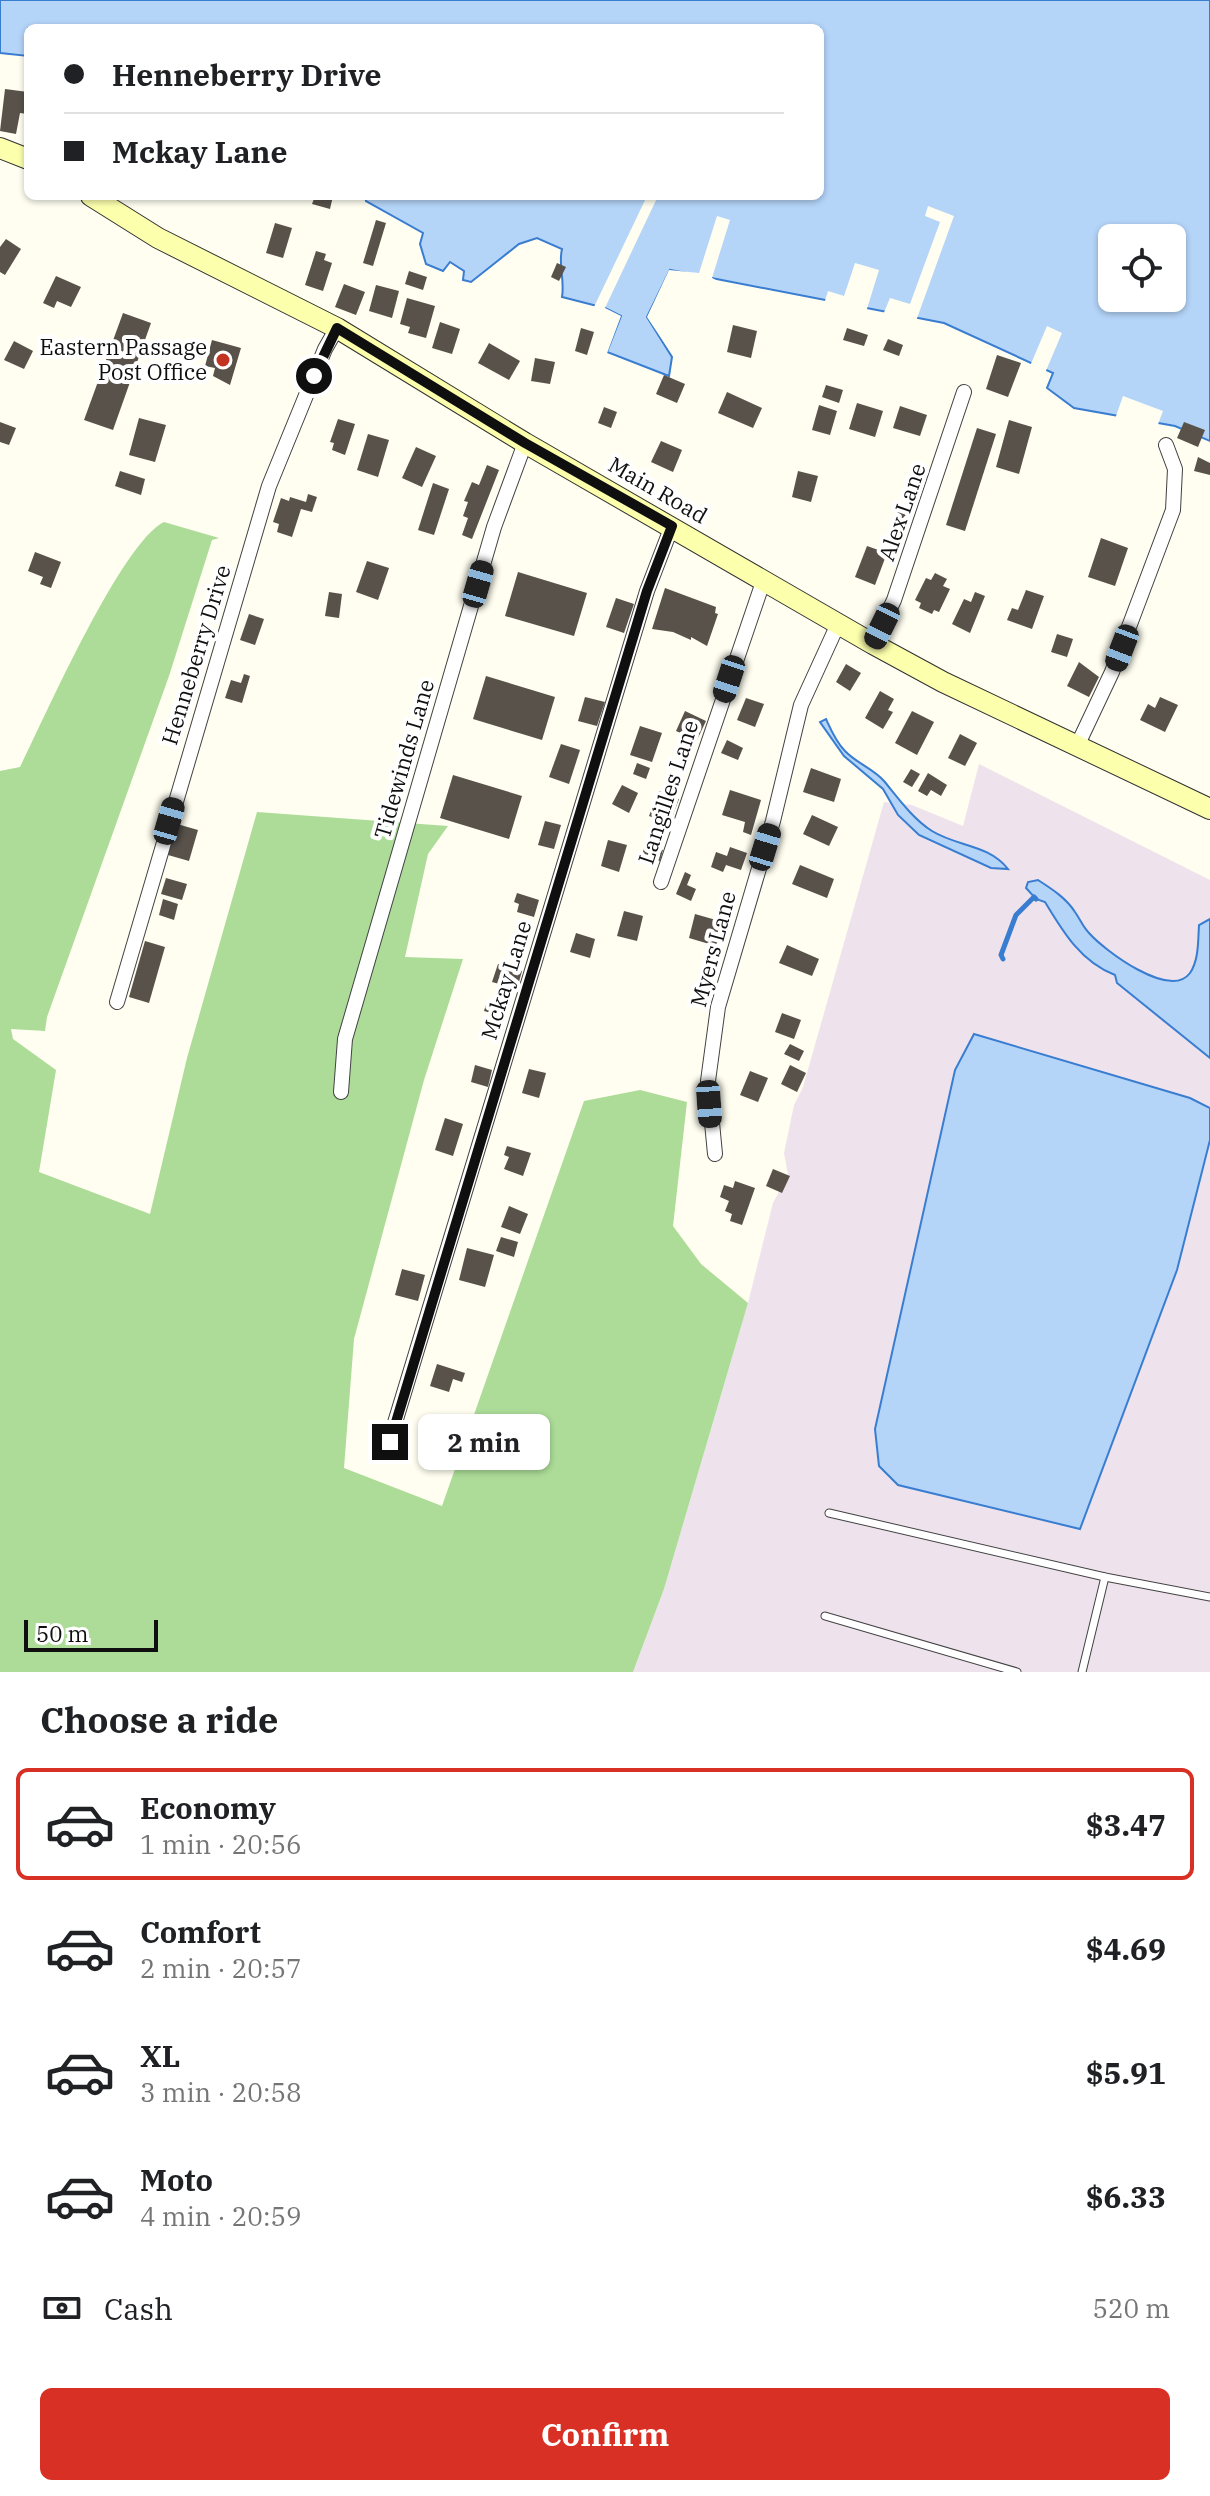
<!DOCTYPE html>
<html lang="en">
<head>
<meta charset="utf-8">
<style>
  body { margin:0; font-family:"IBM Plex Serif",serif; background:#f6f6f6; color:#202124; height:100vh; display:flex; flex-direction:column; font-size:30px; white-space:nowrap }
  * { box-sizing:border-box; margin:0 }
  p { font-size:26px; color:#757577 }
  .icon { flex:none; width:44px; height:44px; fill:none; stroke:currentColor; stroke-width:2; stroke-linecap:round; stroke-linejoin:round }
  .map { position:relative; height:1672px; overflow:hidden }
  .details { display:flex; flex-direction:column; background:#fff; flex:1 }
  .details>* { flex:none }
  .hud { position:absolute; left:24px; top:24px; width:800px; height:176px; border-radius:12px; box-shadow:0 2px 6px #0004; display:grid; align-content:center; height:176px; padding:0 40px; background:#fff }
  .fabs { position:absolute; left:1098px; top:224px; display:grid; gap:16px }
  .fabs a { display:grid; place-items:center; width:88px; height:88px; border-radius:12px; background:#fff; box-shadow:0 2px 6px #0004; font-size:40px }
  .scale { position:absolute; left:24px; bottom:20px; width:134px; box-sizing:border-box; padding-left:8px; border:4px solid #0f0f0f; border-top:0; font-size:22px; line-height:28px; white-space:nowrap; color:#0f0f0f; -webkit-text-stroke:6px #fff; paint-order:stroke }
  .end { position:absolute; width:36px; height:36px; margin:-18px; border:10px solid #0f0f0f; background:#fff; box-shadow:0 0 0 4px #fff }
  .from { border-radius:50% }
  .bubble { position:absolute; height:56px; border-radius:12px; background:#fff; box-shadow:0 2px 6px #0004; font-size:26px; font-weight:700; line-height:56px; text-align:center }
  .car { position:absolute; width:24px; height:48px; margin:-24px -12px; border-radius:10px; box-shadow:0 0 6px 2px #0007; background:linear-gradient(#222 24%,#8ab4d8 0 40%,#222 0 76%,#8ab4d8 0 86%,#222 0) }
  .hud b { display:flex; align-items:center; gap:28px; height:76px; font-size:30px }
  .hud b+b { border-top:2px solid #e0e0e0 }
  .hud i { width:20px; height:20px; background:#202124 }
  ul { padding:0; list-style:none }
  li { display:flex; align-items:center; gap:24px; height:112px; margin:0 16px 12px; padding:0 24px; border:4px solid transparent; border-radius:12px }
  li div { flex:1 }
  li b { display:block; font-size:30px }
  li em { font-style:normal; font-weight:700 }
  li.on { border-color:#d93025 }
  li>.icon { width:72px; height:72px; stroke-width:1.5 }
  h2 { padding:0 40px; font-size:36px; line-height:96px }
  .pay { display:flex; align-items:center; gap:20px; height:88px; padding:0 40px; font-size:30px }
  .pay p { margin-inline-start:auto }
  .button { display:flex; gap:16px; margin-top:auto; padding:16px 40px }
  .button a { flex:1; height:92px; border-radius:12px; background:#d93025; color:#fff; font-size:32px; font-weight:700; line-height:92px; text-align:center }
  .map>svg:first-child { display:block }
</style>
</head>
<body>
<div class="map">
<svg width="1210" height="1672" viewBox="0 0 1210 1672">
  <rect width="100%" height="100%" fill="#fffef1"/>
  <path fill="#eee3ed" d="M979,764L1210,880V1672H633L664,1589L748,1303L773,1203L788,1175L784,1153L794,1105L803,1087L884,802L912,805L963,826Z"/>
  <path fill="#acdc98" d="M164,522L219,538L212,540L169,676L47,1017L45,1031L11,1029L13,1039L56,1070L39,1172L150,1214L187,1058L257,812L448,826L428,854L405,957L463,959L424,1080L354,1339L344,1468L442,1506L584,1101L640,1090L687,1102L673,1226L701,1264L748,1303L664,1589L633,1672H0V771L20,767C45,717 121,543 164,522Z"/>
  <g fill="#b4d4f8" stroke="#397dd1" stroke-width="2" fill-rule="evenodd">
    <path d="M0,0H1210V441L1175,426L1074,408L1047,388L1053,373L944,323L670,270L647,317L672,357L669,376L607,352L621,316L605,308L562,297C565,280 558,265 562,249L537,238L519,244L471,282L463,280L464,271L450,262L443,271L426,264L420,244L423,233L366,201L365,196H820V28H28V56L0,53ZM1112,238H1172V298H1112Z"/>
    <path d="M826,719C831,730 836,742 845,751C856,763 874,769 884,781C898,798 913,819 932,831C958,847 988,844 1008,869L991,868L919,835L898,815L883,789L844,756L820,722Z"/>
    <path d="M1038,880C1052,889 1066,898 1075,912C1080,919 1083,927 1089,933C1104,950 1170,1000 1190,973C1199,960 1198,940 1199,925L1210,919V1058L1117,983L1115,975C1081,962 1063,932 1045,902L1036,899L1026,888L1028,882Z"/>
    <path d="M974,1034L1190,1098L1210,1108V1140L1177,1270L1080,1529L898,1485L879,1466L875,1429L955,1070Z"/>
  </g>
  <g fill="#fffef1">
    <path d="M647,196H658L605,308L621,316L606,356L603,351L616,318L593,309Z"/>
    <path d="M928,206L954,216L916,321L883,315L890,298L910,304L940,222L925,216Z"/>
    <path d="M717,216L730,220L712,278L726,285L672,274L651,317L675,353H671L647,317L669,270L699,273Z"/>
    <path d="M855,263L879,270L866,312L824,304L828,291L844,296Z"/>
    <path d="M1047,326L1062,333L1045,373L1030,366Z"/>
    <path d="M1123,396L1163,411L1157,427L1115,419Z"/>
  </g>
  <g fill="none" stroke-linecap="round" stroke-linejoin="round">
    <path stroke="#397dd1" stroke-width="5" d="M1003,959L1001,955L1016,915L1034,897L1036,899"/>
  </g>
  <g fill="#58524b">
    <path d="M5,89L28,92L27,114L20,113L16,134L0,131Z"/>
    <path d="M315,196H333L330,209L312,204Z"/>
    <path d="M376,220L386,223L373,266L363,263Z"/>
    <path d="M275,223L292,228L283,258L266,253Z"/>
    <path d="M6,239L21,249L5,275L0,272V247Z"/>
    <path d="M316,251L326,254L324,260L332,263L323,291L305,285Z"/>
    <path d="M557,263L566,267L559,281L551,277Z"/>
    <path d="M409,271L427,277L423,290L405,284Z"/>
    <path d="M56,276L81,287L71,307L57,301L54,308L43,303Z"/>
    <path d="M344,284L365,292L356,315L335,307Z"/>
    <path d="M376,285L399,291L392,318L369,311Z"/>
    <path d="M407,298L435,306L426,338L408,333L410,327L400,324Z"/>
    <path d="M123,313L151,323L113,430L84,420Z"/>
    <path d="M440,322L460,329L452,354L432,348Z"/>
    <path d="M733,325L757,331L751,358L727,352Z"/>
    <path d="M581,328L594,332L587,355L575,351Z"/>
    <path d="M847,328L868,335L864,346L843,340Z"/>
    <path d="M888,339L903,345L899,356L883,350Z"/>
    <path d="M212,340L241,348L230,385L213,376L215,368L205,366Z"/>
    <path d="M14,341L33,351L24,369L4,360Z"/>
    <path d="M489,343L520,361L509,380L478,363Z"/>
    <path d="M997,355L1021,363L1008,397L986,389Z"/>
    <path d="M535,358L555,362L550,384L531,381Z"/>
    <path d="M664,375L685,384L677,403L656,394Z"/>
    <path d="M826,385L843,390L839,403L822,397Z"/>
    <path d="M727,392L762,408L753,428L718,413Z"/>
    <path d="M857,403L883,411L875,437L849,429Z"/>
    <path d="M819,405L837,411L830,435L812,430Z"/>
    <path d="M900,406L927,415L920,436L893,428Z"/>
    <path d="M604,407L617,412L611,428L598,423Z"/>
    <path d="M139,418L166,425L155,462L129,455Z"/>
    <path d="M338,419L355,424L345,455L332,450L334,443L330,442Z"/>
    <path d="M1009,420L1032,427L1019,474L996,467Z"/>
    <path d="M0,422L16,428L9,445L0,442Z"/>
    <path d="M1184,422L1205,430L1198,447L1177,438Z"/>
    <path d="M977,428L996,434L965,531L946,525Z"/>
    <path d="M368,434L389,440L378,477L357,470Z"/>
    <path d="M661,441L682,450L673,472L651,462Z"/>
    <path d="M416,447L436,456L422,487L402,478Z"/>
    <path d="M1198,457L1210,463V475L1194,471Z"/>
    <path d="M487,465L499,470L472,539L462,535L468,518L463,516L468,502L464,501L472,482L479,485Z"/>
    <path d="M120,471L145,479L141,495L115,486Z"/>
    <path d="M798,471L818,476L811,502L792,497Z"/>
    <path d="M433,483L449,489L434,535L418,530Z"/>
    <path d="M308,494L317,497L312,512L301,509L292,537L277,532L279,524L273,522L281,498L289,501L290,497L306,502Z"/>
    <path d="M900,503L912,507L905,525L894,521Z"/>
    <path d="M1101,538L1128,548L1115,586L1088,577Z"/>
    <path d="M867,546L887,553L875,585L855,577Z"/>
    <path d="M35,552L61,562L51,588L40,584L43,577L28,571Z"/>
    <path d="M367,561L389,568L378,600L356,592Z"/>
    <path d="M518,572L587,593L574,636L505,616Z"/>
    <path d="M935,573L947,579L943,586L950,589L939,612L934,610L932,614L919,608L921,603L915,600L926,578L931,580Z"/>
    <path d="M665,588L716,607L715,613L718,614L707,646L691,637V640L673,632L652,629Z"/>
    <path d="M1026,590L1044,596L1032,629L1007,620L1012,608L1018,610Z"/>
    <path d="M329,592L342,594L339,618L325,616Z"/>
    <path d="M975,592L985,596L970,633L952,624L964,599L971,602Z"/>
    <path d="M616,598L634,604L624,633L606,627Z"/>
    <path d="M249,614L264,619L255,645L240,640Z"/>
    <path d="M1057,634L1073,639L1067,657L1051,652Z"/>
    <path d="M1079,662L1099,677L1089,697L1067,686Z"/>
    <path d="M846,664L861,673L850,691L836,682Z"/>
    <path d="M244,674L250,676L242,703L225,698L231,680L241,683Z"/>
    <path d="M486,676L555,697L542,740L473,719Z"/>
    <path d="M880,691L894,699L888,710L893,712L883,729L865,718Z"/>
    <path d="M585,697L605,702L597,726L578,721Z"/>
    <path d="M1160,697L1178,705L1165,732L1140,720L1148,704L1155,708Z"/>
    <path d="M746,698L764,704L755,727L737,720Z"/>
    <path d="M685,711L706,721L697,740L676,731Z"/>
    <path d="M912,711L934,722L917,755L895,743Z"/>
    <path d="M640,726L662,733L652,762L630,755Z"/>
    <path d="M960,734L977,743L965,766L948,758Z"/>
    <path d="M727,740L743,748L738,760L721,753Z"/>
    <path d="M561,744L580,750L569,784L549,777Z"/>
    <path d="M637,763L650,768L646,779L633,774Z"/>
    <path d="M811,768L841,779L834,802L803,792Z"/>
    <path d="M911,769L920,774L912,787L903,782Z"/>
    <path d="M928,773L947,785L941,796L931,790L927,796L918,791Z"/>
    <path d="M453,775L522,796L509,839L440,818Z"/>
    <path d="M622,785L638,793L629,813L612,804Z"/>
    <path d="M730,790L761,800L751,835L743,832L745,822L722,815Z"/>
    <path d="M659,791L679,799L668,828L661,825L662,821L649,816Z"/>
    <path d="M812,815L838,827L829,846L803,834Z"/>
    <path d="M545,821L561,825L554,849L538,845Z"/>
    <path d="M177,824L198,830L189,861L168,855Z"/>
    <path d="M608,840L627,845L619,872L601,866Z"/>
    <path d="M645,844L663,850L660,861L642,856Z"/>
    <path d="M730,847L747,853L741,870L726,865L723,872L711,867L716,852L727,856Z"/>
    <path d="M800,865L834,879L827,898L792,884Z"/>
    <path d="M685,872L691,875L687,885L696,889L691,901L676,894Z"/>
    <path d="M166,878L187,884L182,900L161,894Z"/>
    <path d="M517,893L539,900L534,917L517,912L519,904L514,902Z"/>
    <path d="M163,899L178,904L174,920L159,915Z"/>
    <path d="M624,911L643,916L637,941L617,936Z"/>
    <path d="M695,914L723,922L716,946L689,938Z"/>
    <path d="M576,933L595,939L590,958L570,952Z"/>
    <path d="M145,941L165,947L149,1003L129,997Z"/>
    <path d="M787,945L819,959L812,976L779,963Z"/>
    <path d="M498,964L522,971L517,989L492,982Z"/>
    <path d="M487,1001L508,1007L505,1017L484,1011Z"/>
    <path d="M782,1013L801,1020L794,1039L775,1032Z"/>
    <path d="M790,1044L804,1051L799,1061L784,1054Z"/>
    <path d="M475,1065L492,1070L488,1087L471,1082Z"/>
    <path d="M790,1065L806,1073L797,1092L781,1084Z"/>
    <path d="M529,1069L546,1073L539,1098L522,1093Z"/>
    <path d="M750,1071L768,1078L758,1102L740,1095Z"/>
    <path d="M445,1118L463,1124L453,1156L435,1150Z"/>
    <path d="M507,1146L531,1153L523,1176L504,1169L509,1157L504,1155Z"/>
    <path d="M773,1169L790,1176L782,1193L766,1186Z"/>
    <path d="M735,1181L755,1188L742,1225L730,1221L732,1214L725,1211L729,1201L720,1197L724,1185L733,1188Z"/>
    <path d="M509,1206L528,1214L520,1234L501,1227Z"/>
    <path d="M501,1237L518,1242L514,1257L496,1251Z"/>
    <path d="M467,1248L494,1255L485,1287L459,1280Z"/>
    <path d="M402,1269L425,1275L418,1301L395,1295Z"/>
    <path d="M437,1364L465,1373L462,1382L453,1379L449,1392L430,1386Z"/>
  </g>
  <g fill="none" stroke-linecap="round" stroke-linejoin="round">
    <g stroke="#424242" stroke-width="9">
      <g id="lane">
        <path d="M829,1513L1105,1577L1210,1597"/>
        <path d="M825,1616L1017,1672"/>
        <path d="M1082,1672L1105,1577"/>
      </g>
    </g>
    <g stroke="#424242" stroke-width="16">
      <g id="street">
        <path d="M873,644L894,600L964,392"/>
        <path d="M1078,744L1112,672L1173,510L1175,469L1166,445"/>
        <path d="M661,882L764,579"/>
        <path d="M117,1002L269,486L325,349L337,328"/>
        <path d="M341,1092L345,1039L494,527L525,443"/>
        <path d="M715,1154L708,1081L718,1007L773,821L801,705L838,624"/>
        <path d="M387,1449L647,591L672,526"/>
      </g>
    </g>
    <g stroke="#313131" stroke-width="22">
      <g id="secondary">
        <path d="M0,148L28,159"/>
        <path d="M91,196L158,238L337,328L525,443L873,644L943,682L1210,809"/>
      </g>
    </g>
    <use href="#lane" stroke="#fff" stroke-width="7"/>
    <use href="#street" stroke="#fff" stroke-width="14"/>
    <use href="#secondary" stroke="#fcffac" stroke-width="20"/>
  </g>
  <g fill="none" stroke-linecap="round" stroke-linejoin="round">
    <path stroke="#0f0f0f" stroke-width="10" d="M314,376L337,328L525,443L672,526L647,591L390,1442"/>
  </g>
  <circle fill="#c33322" stroke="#fff" stroke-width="3" cx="223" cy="360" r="8"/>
  <g text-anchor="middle" stroke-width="8" stroke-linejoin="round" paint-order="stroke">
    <g font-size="22" fill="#0f0f0f" stroke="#fff" text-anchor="end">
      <text x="207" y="355">Eastern Passage<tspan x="207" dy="25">Post Office</tspan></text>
    </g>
    <g font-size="22" fill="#0f0f0f" stroke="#fff">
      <text transform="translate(658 490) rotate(30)" y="8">Main Road</text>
      <text transform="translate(902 512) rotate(-71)" y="8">Alex Lane</text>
      <text transform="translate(196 655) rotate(-73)" y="8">Henneberry Drive</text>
      <text transform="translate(404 759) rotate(-74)" y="8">Tidewinds Lane</text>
      <text transform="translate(668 792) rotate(-72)" y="8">Langilles Lane</text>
      <text transform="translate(713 949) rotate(-75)" y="8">Myers Lane</text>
      <text transform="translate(506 980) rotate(-73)" y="8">Mckay Lane</text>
    </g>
  </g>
</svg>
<div class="fabs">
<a><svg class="icon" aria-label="locate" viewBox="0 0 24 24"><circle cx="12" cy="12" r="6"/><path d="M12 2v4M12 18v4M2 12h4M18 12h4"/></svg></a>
</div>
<div class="scale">50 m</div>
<i class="end from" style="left:314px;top:376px"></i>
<i class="end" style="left:390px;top:1442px"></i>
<div class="bubble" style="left:418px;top:1414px;width:132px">2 min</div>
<i class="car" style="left:478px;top:584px;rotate:16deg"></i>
<i class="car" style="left:882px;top:626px;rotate:206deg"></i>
<i class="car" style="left:1122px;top:648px;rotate:201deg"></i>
<i class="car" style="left:729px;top:679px;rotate:198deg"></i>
<i class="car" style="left:169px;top:821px;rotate:16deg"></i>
<i class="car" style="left:765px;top:847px;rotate:17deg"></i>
<i class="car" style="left:709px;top:1104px;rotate:176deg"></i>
<div class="hud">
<b><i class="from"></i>Henneberry Drive</b>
<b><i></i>Mckay Lane</b>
</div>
</div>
<section class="details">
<h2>Choose a ride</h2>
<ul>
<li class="on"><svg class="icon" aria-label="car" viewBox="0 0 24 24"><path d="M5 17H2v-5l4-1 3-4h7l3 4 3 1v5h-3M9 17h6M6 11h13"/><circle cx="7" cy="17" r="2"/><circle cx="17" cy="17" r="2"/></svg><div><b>Economy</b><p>1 min · 20:56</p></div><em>$3.47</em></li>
<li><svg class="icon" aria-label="car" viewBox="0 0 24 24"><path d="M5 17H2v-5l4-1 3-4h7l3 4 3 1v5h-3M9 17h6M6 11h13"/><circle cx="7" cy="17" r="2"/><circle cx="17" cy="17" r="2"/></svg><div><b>Comfort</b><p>2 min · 20:57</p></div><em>$4.69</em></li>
<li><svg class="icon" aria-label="car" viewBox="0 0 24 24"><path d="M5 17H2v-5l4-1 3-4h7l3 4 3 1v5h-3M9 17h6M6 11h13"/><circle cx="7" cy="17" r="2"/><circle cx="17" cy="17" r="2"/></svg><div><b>XL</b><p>3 min · 20:58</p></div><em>$5.91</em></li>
<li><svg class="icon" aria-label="car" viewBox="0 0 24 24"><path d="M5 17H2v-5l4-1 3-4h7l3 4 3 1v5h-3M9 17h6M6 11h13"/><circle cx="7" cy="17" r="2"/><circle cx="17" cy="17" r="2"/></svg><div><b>Moto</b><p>4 min · 20:59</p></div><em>$6.33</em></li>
</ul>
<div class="pay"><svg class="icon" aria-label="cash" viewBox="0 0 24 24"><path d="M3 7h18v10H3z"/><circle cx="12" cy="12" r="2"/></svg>Cash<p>520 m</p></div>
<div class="button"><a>Confirm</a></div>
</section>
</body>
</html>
